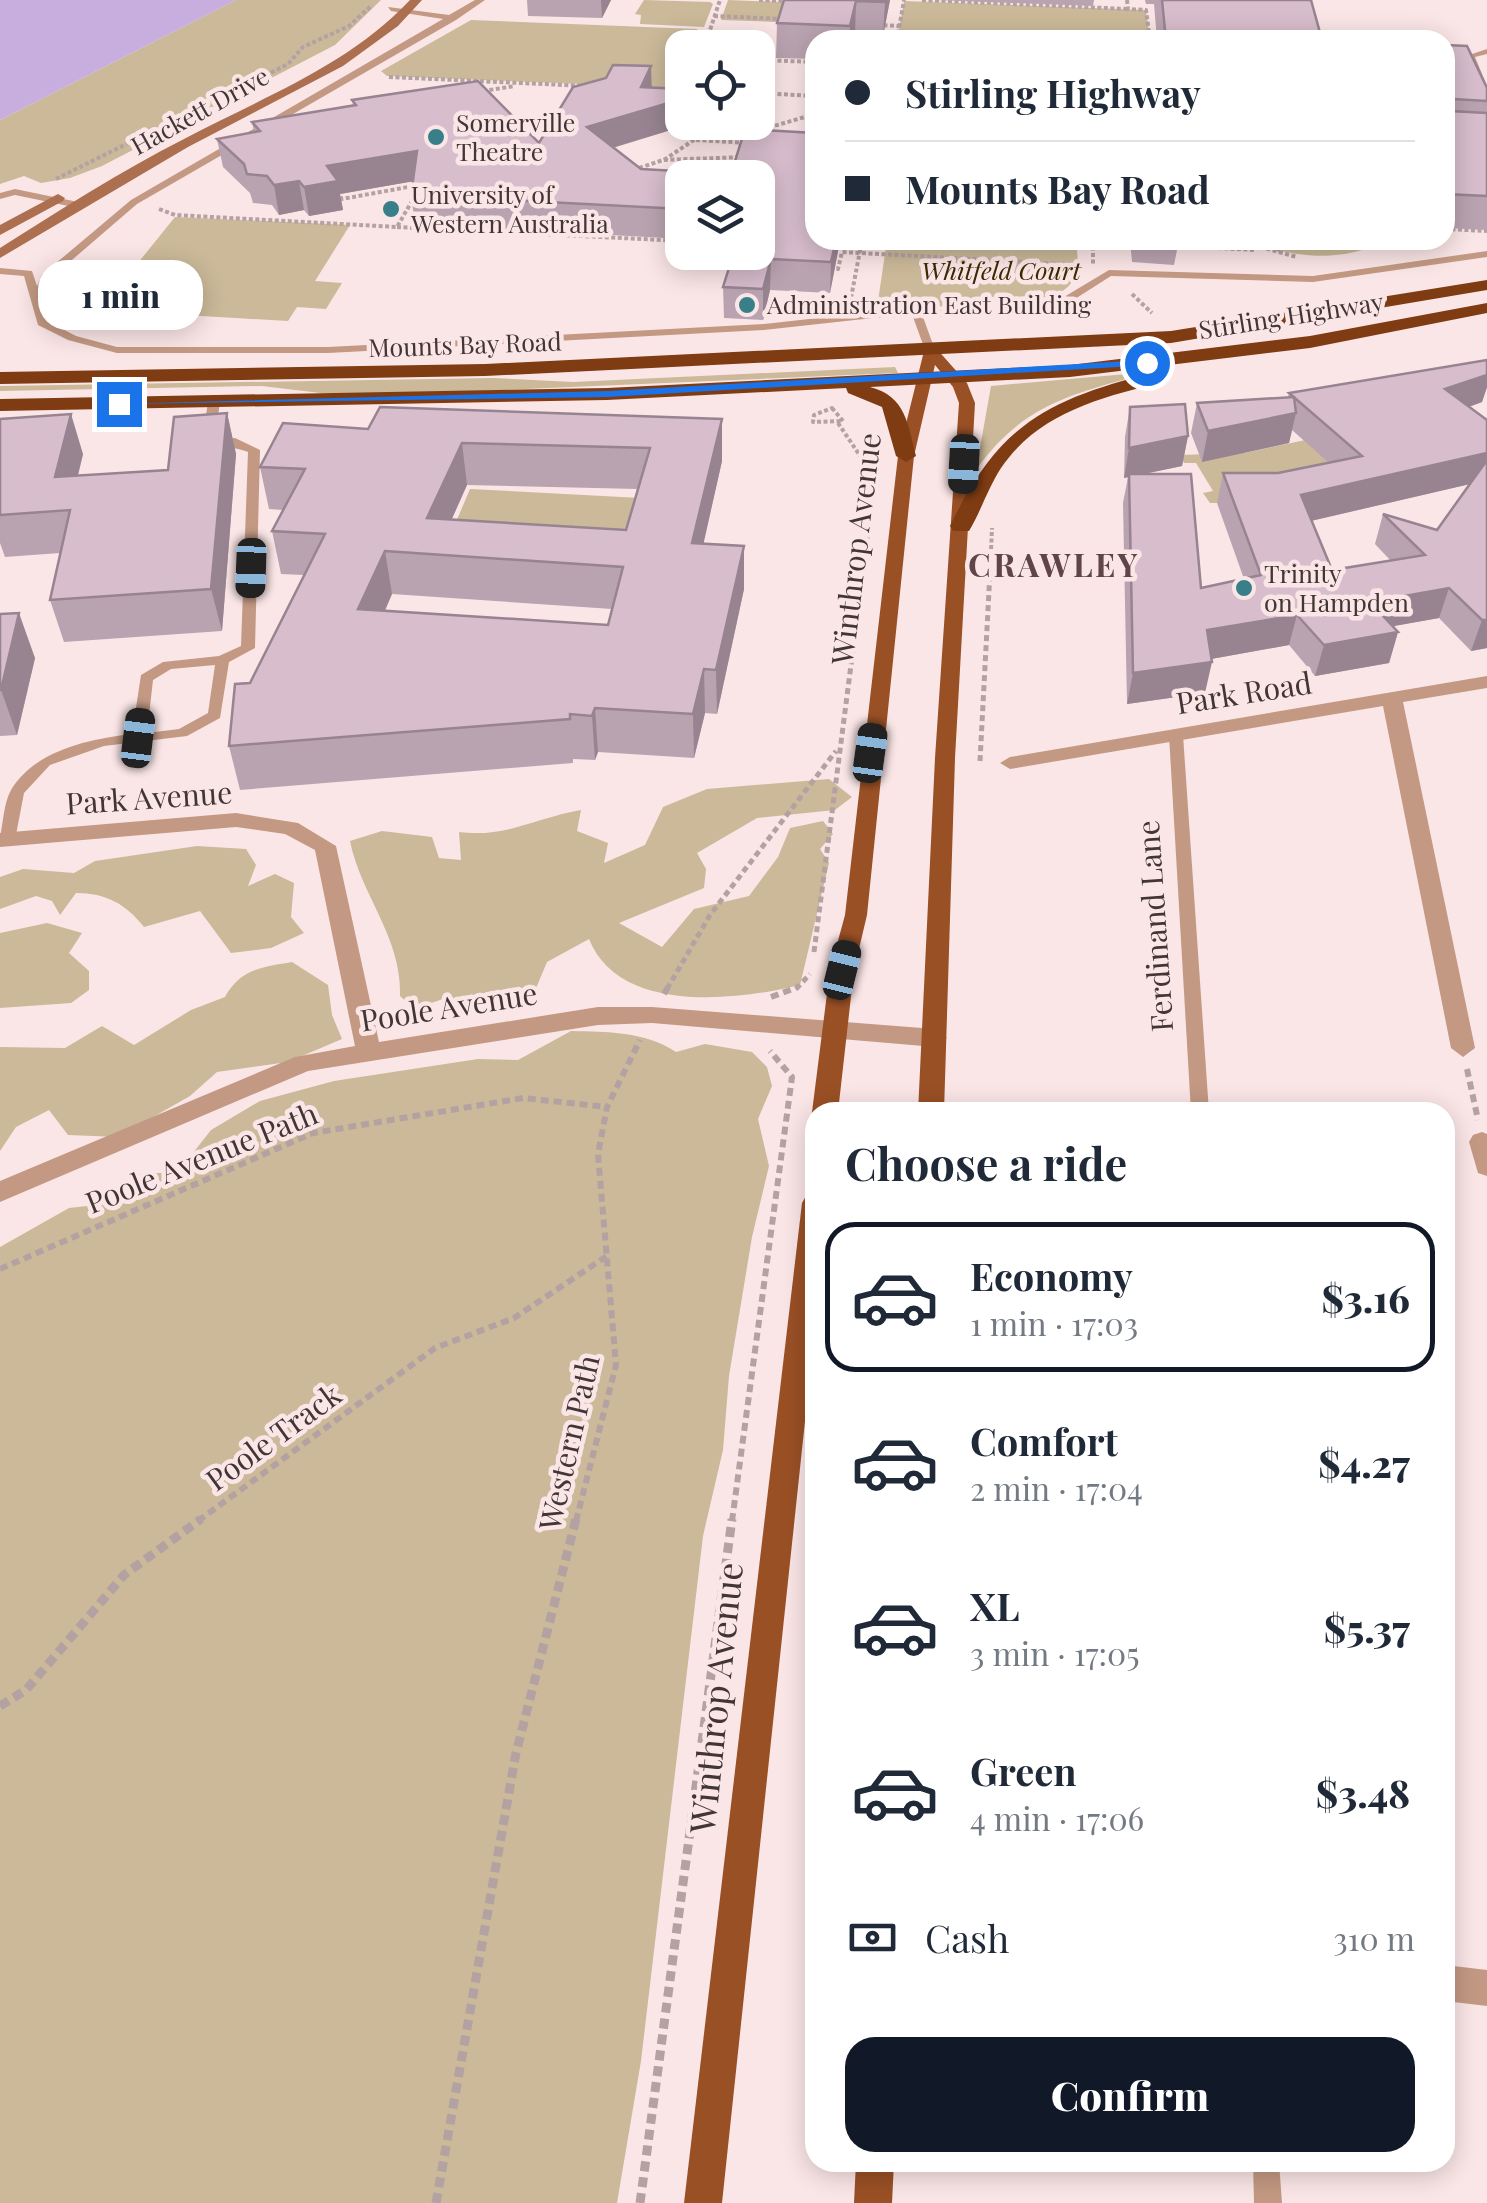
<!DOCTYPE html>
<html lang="en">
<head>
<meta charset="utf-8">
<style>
  body { margin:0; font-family:"Playfair Display",serif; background:#f6f6f7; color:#1f2937; height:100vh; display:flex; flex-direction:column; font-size:38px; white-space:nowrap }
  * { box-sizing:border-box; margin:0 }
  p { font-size:32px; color:#747a83 }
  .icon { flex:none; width:55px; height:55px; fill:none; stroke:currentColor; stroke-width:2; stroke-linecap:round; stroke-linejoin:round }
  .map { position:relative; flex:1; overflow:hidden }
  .details { position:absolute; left:805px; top:1102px; width:650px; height:1070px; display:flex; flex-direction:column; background:#fff; border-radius:30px; box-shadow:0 5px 25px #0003 }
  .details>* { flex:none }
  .top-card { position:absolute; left:805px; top:30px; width:650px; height:220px; border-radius:30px; box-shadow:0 5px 25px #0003; display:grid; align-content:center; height:220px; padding:0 40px; background:#fff }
  .controls { position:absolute; left:665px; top:30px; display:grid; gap:20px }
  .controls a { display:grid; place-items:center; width:110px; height:110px; border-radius:20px; background:#fff; box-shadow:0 5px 25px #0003; font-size:50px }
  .end { position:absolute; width:45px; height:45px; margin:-22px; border:12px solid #1a73e8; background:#fff; box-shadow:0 0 0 5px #fff }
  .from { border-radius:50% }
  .bubble { position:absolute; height:70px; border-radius:30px; background:#fff; box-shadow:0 5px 25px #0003; font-size:32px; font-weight:800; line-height:70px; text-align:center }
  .car { position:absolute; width:30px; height:60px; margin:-30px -15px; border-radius:12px; box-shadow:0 0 8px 2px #0007; background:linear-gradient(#222 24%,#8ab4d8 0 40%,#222 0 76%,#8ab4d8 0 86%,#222 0) }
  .top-card b { display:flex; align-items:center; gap:35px; height:95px; font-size:38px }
  .top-card b+b { border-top:2px solid #e0e1e3 }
  .top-card i { width:25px; height:25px; background:#1f2937 }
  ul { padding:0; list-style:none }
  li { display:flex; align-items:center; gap:30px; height:150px; margin:0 20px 15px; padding:0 20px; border:5px solid transparent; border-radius:30px }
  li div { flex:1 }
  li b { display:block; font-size:38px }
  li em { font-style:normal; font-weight:800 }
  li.current { border-color:#111827 }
  li>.icon { width:90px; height:90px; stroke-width:1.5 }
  h2 { padding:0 40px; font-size:45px; line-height:120px }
  .pay { display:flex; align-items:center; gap:25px; height:110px; padding:0 40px; font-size:38px }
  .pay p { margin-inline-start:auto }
  .action { display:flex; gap:20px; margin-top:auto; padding:20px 40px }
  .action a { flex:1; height:115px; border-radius:30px; background:#111827; color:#fff; font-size:40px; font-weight:800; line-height:115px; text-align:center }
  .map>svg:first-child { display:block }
</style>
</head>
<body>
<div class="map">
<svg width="1487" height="2203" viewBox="0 0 1487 2203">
  <rect width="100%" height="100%" fill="#fbe6e7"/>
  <g fill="#cbb999">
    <path d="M236,0H381L335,45L102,166L70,178L41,183L24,176L0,184V120Z"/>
    <path d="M644,0L710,2L713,4L704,27L640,24L641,15L635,14Z"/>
    <path d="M728,0L832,4L828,24L721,20Z"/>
    <path d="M904,1L1146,10L1150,40H897Z"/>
    <path d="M471,20L697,29L703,40L698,47L682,48V88L387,76L381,71Z"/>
    <path d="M175,217L350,225L315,281L342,283L326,309L297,307L288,321L100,310Z"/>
    <path d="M887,240H1076C1077,250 1079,263 1076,273C1065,312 993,301 965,300L958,301L957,306L877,308Z"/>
    <path d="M1247,240H1388C1341,263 1296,259 1247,240Z"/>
    <path d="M895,367L898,373L385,395H337L262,386L0,391V386L493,378L573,382Z"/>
    <path d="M1127,374L1133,377C1064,396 1019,409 976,470L991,386Z"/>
    <path d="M1310,439L1344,476L1271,503H1210L1203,493L1213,491L1196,463H1184L1180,455L1244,453Z"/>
    <path d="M470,489L641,498L626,554L447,543Z"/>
    <path d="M829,779L852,797L835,810L757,818L697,853L706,869L704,888L619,923L662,947L694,909L749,896L778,857L790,828L823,821L833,834L820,849L829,863L800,985C735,1001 619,1014 589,939L547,962L534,993C494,1011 484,1020 443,999L414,1009L400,996C402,937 361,896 350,841L382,831L432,837L439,858L461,860L459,832C506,838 535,818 581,810L577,831L608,843L604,863L645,845L663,807L707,789Z"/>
    <path d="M197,846L246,849L256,865L248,886L275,874L294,883L291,917L304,933L271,948L231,953L200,911L144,927C126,904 106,893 76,893L60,915L52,901L36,896L0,909V877L23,869L74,873L95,861Z"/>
    <path d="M47,923L82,933L69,953L89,971V990L71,1003L0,1008V933Z"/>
    <path d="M292,962L328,985L332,1015L342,1039L288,1062L217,1072L190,1096L118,1137L68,1135L49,1110L16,1127L0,1151V1047L65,1048L102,1026L134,1045L191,1010L225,997C240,969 263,967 292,962Z"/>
    <path d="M571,1031C607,1032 644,1031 676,1052L705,1044L752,1052L767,1067L772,1086L758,1119L769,1166L752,1237L729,1376L723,1450L703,1536L641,2061L617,2203H0V1247L69,1208L114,1203L138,1174L178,1172L211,1130L260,1101L334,1081L478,1059L518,1060Z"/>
  </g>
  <path fill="#c7aedf" d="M0,0H236L0,120Z"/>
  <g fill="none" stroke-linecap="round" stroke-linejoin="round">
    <g stroke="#b4a2a3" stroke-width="4" stroke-dasharray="4 2.5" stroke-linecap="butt">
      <path d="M759,0L788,1"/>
      <path d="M922,0L1128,9"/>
      <path d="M1127,0L1128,9L1146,10L1150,40"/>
      <path d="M714,16L785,19"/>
      <path d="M877,25L899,26"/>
      <path d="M897,40L904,0"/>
      <path d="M704,48L720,0"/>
      <path d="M758,60L815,62"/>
      <path d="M389,77L586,86"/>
      <path d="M483,91L515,86"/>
      <path d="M758,93L815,96"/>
      <path d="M213,102L288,64L303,47L349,26L371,6"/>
      <path d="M750,133L815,114"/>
      <path d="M719,138L751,131"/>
      <path d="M696,140L749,143"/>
      <path d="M664,160L713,127L712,122"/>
      <path d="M633,170L663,160L744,157"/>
      <path d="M56,179L197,109"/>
      <path d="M336,192L342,199L419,185"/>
      <path d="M159,209L175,215L397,227L416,194"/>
      <path d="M397,227L682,241"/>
      <path d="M1445,229L1487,231"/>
      <path d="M1093,240V264"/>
      <path d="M1178,240V246L1256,250"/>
      <path d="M1235,240L1297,257"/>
      <path d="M1382,247L1395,240"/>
      <path d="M1277,251L1286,240"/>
      <path d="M830,269H838L842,252L1082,265"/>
      <path d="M1132,294L1152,313"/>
      <path d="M851,298L862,240"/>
      <path d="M832,408L843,421L813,422L814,415Z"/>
      <path d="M838,423L875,478L863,575"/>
      <path d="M990,575L992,528"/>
    </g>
    <g stroke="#b4a2a3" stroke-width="5" stroke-dasharray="6 4" stroke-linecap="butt">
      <path d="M980,761L990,572"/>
      <path d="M814,952L863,572"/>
      <path d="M667,989L710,915L836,751"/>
      <path d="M796,989L810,974"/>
    </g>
    <g stroke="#b4a2a3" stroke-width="6" stroke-dasharray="8 5" stroke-linecap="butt">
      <path d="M664,994L668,987"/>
      <path d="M771,997L798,987"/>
      <path d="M1467,1069L1478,1120"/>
      <path d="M0,1269L313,1133L523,1098L607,1107"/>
      <path d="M198,1521L435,1348L514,1318L610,1254"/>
      <path d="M576,1521L616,1365L598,1154L607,1107L640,1040"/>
      <path d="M732,1521L792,1077L770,1051"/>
    </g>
    <g stroke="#b4a2a3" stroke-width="9" stroke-dasharray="10 6" stroke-linecap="butt">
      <path d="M0,1706L26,1690L124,1575L201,1519"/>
      <path d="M436,2203L516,1753L576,1519"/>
      <path d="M640,2203L732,1519"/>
    </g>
    <g fill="#c39983" fill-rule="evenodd">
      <path d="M475,0H485L456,20L137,204L51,278L41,300L47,321L76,336L117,347H328L764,324L873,312L1021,309L1059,300L1109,270L1313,276L1487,251V257L1313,282L1111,276L1067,304L1021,315L923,317L935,350L930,353L925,350L913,317L873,318L764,330L328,353H117L68,340L38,325L24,276L0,274V268L32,271L37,286L42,275L131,200L443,19L391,11L388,7L449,15Z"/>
      <path d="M1487,49V54L1475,57L1487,86V99L1483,96L1466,56Z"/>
      <path d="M15,189L78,202L83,205L78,208L15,195L0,199V193Z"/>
      <path d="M214,400L220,403L214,440L235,438L260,450L255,648L229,662L220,718L187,736L104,746L50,765L24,793L15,840L7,845L2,843L0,837C3,823 4,802 11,790C35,750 90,739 132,734L141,675L163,662L219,656L241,646L248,452C230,444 212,451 201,444L208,403ZM215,665L208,713L179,729L147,733L153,680L171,669Z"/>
      <path d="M1176,731L1183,735L1209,1112H1191L1169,735Z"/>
      <path d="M1253,2162H1279L1282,2203H1254Z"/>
    </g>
    <g fill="#c39983" fill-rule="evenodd">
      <path d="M1487,676V688L1403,702L1475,1048L1463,1057L1451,1048L1383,706L1010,769L1000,763L1010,757Z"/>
      <path d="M236,813L298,823L336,846L379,1042L598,1007H652L935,1029L947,1038L935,1047L652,1023L598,1025L308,1071L0,1202V1181L295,1057L355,1046L315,850L285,834L236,827L0,847V833Z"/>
      <path d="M1482,1132L1487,1134V1176L1478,1173L1469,1142L1473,1135Z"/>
      <path d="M1445,1965L1487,1970V2006L1445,2001Z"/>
    </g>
    <g fill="#ac6f4f" fill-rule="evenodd">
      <path d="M410,0H422L398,26L343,66L188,147L0,258V248C60,210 121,171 184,139C263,97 348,66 410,0Z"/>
      <path d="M58,194L65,198L63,201L0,235V225Z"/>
    </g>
    <g fill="#9a5025" fill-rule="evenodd">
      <path d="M925,347H935L967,383L975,403L955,758L944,1112H918L935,758L959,403L953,387L935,365L914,456L867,915L854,970L838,1112H815V1117L812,1112L830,970L845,915L898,456Z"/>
      <path d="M815,1193V1327L722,2203H684L802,1203L806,1196Z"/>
      <path d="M856,2162H894L892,2203H854Z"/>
    </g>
    <g fill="#7f3c13" fill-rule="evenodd">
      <path d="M1487,280V290L1171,343L485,376L0,384V372L485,364L1171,331Z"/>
      <path d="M1487,303V313L1310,348L1070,377L870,387C906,396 908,425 916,456L906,462L896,456L882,407L848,393L846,388L607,400L0,411V399L607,388L1070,365L1310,336Z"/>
      <path d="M1156,372L1166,378L1163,382C1102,397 1038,413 1001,468C988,488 981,511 969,531H953L950,526C999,423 1049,399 1156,372Z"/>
    </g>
  </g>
  <g fill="#baa3b0" fill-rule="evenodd">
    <path d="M527,0H611L602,18L528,16Z"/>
    <path d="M784,0H890L883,36L855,35L853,40H815V59L776,58L777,23Z"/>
    <path d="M934,0H1094L1093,6Z"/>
    <path d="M1145,0H1311L1322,40H1157L1154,4H1146Z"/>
    <path d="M1445,45L1487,101V230L1445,228Z"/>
    <path d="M613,65L651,66V87L682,89V122H697L613,148L641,169L731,174L745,129L815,133V240H856L855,247L839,246L830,293L770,290L763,320L724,318L723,287L734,252H758V178H682V239L415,224L411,195L413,181L340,194L343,210L309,216L304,210L279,215L272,205L253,203L250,193L223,167L217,139L254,132L252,122L353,105L352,100L478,81L539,143L573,87L606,78Z"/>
    <path d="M1130,240H1179L1174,265L1132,262Z"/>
    <path d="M1487,360V387L1482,402L1469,407L1487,420V648L1471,651L1439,618L1393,626L1398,632L1389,663L1315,676L1289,645L1211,659L1205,693L1127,704L1123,503L1128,477L1124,478L1125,437L1130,407L1188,436L1182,466L1144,474L1201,588L1244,579L1217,503L1223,473H1278L1329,463L1292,430L1289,443L1202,462L1191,433L1197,403L1288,397L1289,393ZM1470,484L1437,530L1383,514L1375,544L1391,561L1332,570L1311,521Z"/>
    <path d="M227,413L236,454L222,631L64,642L50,600L60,553L5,557L0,543V419L83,454L78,476L168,470Z"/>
    <path d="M722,419V461L703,544L744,589L717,714L705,713L694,758L598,752L595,760L573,759V763L240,790L229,746L304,575L281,574L272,531L283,510L269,509L260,467L368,429ZM467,485L638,489L626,530L451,519ZM392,594L612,609L608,625L385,611Z"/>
    <path d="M0,614L35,658L17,735L0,736Z"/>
  </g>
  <g fill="#978490">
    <path d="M601,0H611L602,18Z"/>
    <path d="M885,0H890L883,36L885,2Z"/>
    <path d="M856,1L855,35L853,40H849L850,26Z"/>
    <path d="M651,66L652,93L682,99V122H697L588,155L587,127L641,87Z"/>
    <path d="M417,151L421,180L340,194L343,210L309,216L304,187L327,166Z"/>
    <path d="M299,181L304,210L279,215L274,185Z"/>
    <path d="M836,240H840L839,246L830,293L831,262Z"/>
    <path d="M771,259L770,290L763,320V289Z"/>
    <path d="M1487,375V387L1482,402L1437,418L1445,389Z"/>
    <path d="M227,413L236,454L222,631L211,589Z"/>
    <path d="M1296,413L1289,443L1202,462L1208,431Z"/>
    <path d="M71,414L83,454L69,510L55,477Z"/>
    <path d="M722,419V461L694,586L692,543Z"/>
    <path d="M1188,436L1182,466L1124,478L1129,448Z"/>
    <path d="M462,443L467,485L436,555L427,518Z"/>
    <path d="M1487,453V469L1483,481L1293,525L1301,495Z"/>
    <path d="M744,546V589L717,714L716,670Z"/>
    <path d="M385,551L392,594L366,652L358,609Z"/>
    <path d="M1449,588L1439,618L1361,632L1370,602Z"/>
    <path d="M19,613L35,658L17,735L1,690Z"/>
    <path d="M1297,615L1289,645L1200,661L1207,630Z"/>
    <path d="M1482,620H1487V648L1471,651Z"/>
    <path d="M1398,632L1389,663L1315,676L1324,645Z"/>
    <path d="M1212,662L1205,693L1127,704L1133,673Z"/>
    <path d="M704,669L705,713L694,758L693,714Z"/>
    <path d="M595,708L598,752L595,760L592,716Z"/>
  </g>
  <g fill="#d8bdcd" stroke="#978490" stroke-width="2.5" fill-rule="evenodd">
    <path d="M784,0H885V2L856,1L850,26L777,23Z"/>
    <path d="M1162,0H1311L1322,40H1166Z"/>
    <path d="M1445,45L1467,46L1487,88V101L1454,99L1451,111L1487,113V196L1445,194Z"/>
    <path d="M613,65L651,66L641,87L682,89V99L587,127L641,169L731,174L745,129L815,133V240H836L831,262L771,259L763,289L723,287L734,252H758V178H682V209L411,195L417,151L327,166L338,181L304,187L299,181L274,185L267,176L247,174L244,164L217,139L260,131L252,122L356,105L352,100L478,81L539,143L573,87L606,78Z"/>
    <path d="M1487,360V375L1445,389L1487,420V453L1301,495L1332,570L1425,555L1383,514L1437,530L1487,460V620H1482L1449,588L1370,602L1398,632L1324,645L1297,615L1207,630L1212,662L1133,673L1129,474H1191L1201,588L1261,575L1223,473H1278L1362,456L1289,393Z"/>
    <path d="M1294,397L1296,413L1208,431L1197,403Z"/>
    <path d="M1185,404L1188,436L1129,448L1130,407Z"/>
    <path d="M380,407L722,419L692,543L744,546L716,670L704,669L693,714L595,708L592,716L570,714V719L229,746L235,684L250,683L325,534L272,531L305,469L260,467L283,423L368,429ZM462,443L650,448L626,530L427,518ZM385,551L623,567L608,625L358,609Z"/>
    <path d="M227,413L211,589L50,600L70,510L0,515V419L71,414L55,477L168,470L174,417Z"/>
    <path d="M19,613L1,690H0V614Z"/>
  </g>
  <path fill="#1a73e8" d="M1147,360L1151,365L608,397L114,404L608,391Z"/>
  <g fill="#397f89" stroke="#fbe6e7" stroke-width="4">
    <circle cx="436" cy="137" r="10"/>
    <circle cx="391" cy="209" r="10"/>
    <circle cx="747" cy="305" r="10"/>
    <circle cx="1244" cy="588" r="10"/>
  </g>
  <g text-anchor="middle" stroke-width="9" stroke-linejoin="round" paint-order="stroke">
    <g font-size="25" fill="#423535" stroke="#fbe6e7">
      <text transform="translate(200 111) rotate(-29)" y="9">Hackett Drive</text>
      <text transform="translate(1291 316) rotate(-9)" y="9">Stirling Highway</text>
      <text transform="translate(465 345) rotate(-2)" y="9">Mounts Bay Road</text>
    </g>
    <g font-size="25" fill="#423535" stroke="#fbe6e7" text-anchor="start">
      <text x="456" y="132">Somerville<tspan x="456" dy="29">Theatre</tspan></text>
      <text x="411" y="204">University of<tspan x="411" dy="29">Western Australia</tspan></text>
      <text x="767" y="314">Administration East Building</text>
      <text x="1264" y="583">Trinity<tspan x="1264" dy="29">on Hampden</tspan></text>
    </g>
    <g font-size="25" font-style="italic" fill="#3d2a00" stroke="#fbe6e7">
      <text x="1001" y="280">Whitfeld Court</text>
    </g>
    <g font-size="30" fill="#423535" stroke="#fbe6e7">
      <text transform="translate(857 549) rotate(-83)" y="10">Winthrop Avenue</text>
      <text transform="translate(1244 694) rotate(-9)" y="10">Park Road</text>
      <text transform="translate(149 799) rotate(-4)" y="10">Park Avenue</text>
      <text transform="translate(1156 926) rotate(-94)" y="10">Ferdinand Lane</text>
      <text transform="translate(449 1008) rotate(-9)" y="10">Poole Avenue</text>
      <text transform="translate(202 1159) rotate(-22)" y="10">Poole Avenue Path</text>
      <text transform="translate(274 1438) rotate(-36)" y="10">Poole Track</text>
      <text transform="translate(570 1443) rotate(-77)" y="10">Western Path</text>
    </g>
    <g font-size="32" font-weight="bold" letter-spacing="2.5" fill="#604547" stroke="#fbe6e7">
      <text x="1054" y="577">CRAWLEY</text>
    </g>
    <g font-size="35" fill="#423535" stroke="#fbe6e7">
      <text transform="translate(717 1698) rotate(-84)" y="12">Winthrop Avenue</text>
    </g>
  </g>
</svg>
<div class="controls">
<a><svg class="icon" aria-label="locate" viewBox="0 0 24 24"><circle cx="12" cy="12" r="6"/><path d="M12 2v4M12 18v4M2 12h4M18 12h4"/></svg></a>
<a><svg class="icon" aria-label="layers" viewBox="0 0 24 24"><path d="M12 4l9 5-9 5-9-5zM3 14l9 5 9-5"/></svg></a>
</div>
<i class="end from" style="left:1147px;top:363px"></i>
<i class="end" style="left:119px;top:404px"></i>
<div class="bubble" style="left:38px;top:260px;width:165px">1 min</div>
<i class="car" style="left:964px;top:464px;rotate:183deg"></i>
<i class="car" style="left:251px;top:568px;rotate:182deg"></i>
<i class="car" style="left:138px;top:738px;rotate:7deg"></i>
<i class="car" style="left:870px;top:753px;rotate:8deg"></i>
<i class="car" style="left:842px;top:970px;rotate:14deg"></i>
<div class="top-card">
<b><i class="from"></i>Stirling Highway</b>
<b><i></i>Mounts Bay Road</b>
</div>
<section class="details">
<h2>Choose a ride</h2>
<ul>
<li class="current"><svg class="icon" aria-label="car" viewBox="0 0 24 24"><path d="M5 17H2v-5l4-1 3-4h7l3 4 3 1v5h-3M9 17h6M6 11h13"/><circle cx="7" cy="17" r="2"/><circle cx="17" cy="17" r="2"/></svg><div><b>Economy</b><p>1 min · 17:03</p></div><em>$3.16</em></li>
<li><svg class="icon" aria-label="car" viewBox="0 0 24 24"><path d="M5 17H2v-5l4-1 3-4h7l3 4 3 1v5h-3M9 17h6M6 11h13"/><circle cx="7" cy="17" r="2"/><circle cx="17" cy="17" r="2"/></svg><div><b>Comfort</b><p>2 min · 17:04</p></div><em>$4.27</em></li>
<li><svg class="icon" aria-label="car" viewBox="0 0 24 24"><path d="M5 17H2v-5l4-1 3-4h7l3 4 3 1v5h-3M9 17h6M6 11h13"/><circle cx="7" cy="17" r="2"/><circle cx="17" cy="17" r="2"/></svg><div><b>XL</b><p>3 min · 17:05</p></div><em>$5.37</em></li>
<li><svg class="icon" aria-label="car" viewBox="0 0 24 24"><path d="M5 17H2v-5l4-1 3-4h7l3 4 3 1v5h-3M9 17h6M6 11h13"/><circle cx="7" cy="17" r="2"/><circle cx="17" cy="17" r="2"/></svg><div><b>Green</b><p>4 min · 17:06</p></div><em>$3.48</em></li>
</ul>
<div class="pay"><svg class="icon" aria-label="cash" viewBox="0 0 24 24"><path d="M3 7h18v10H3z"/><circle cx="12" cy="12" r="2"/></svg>Cash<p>310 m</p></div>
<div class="action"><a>Confirm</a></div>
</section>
</div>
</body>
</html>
